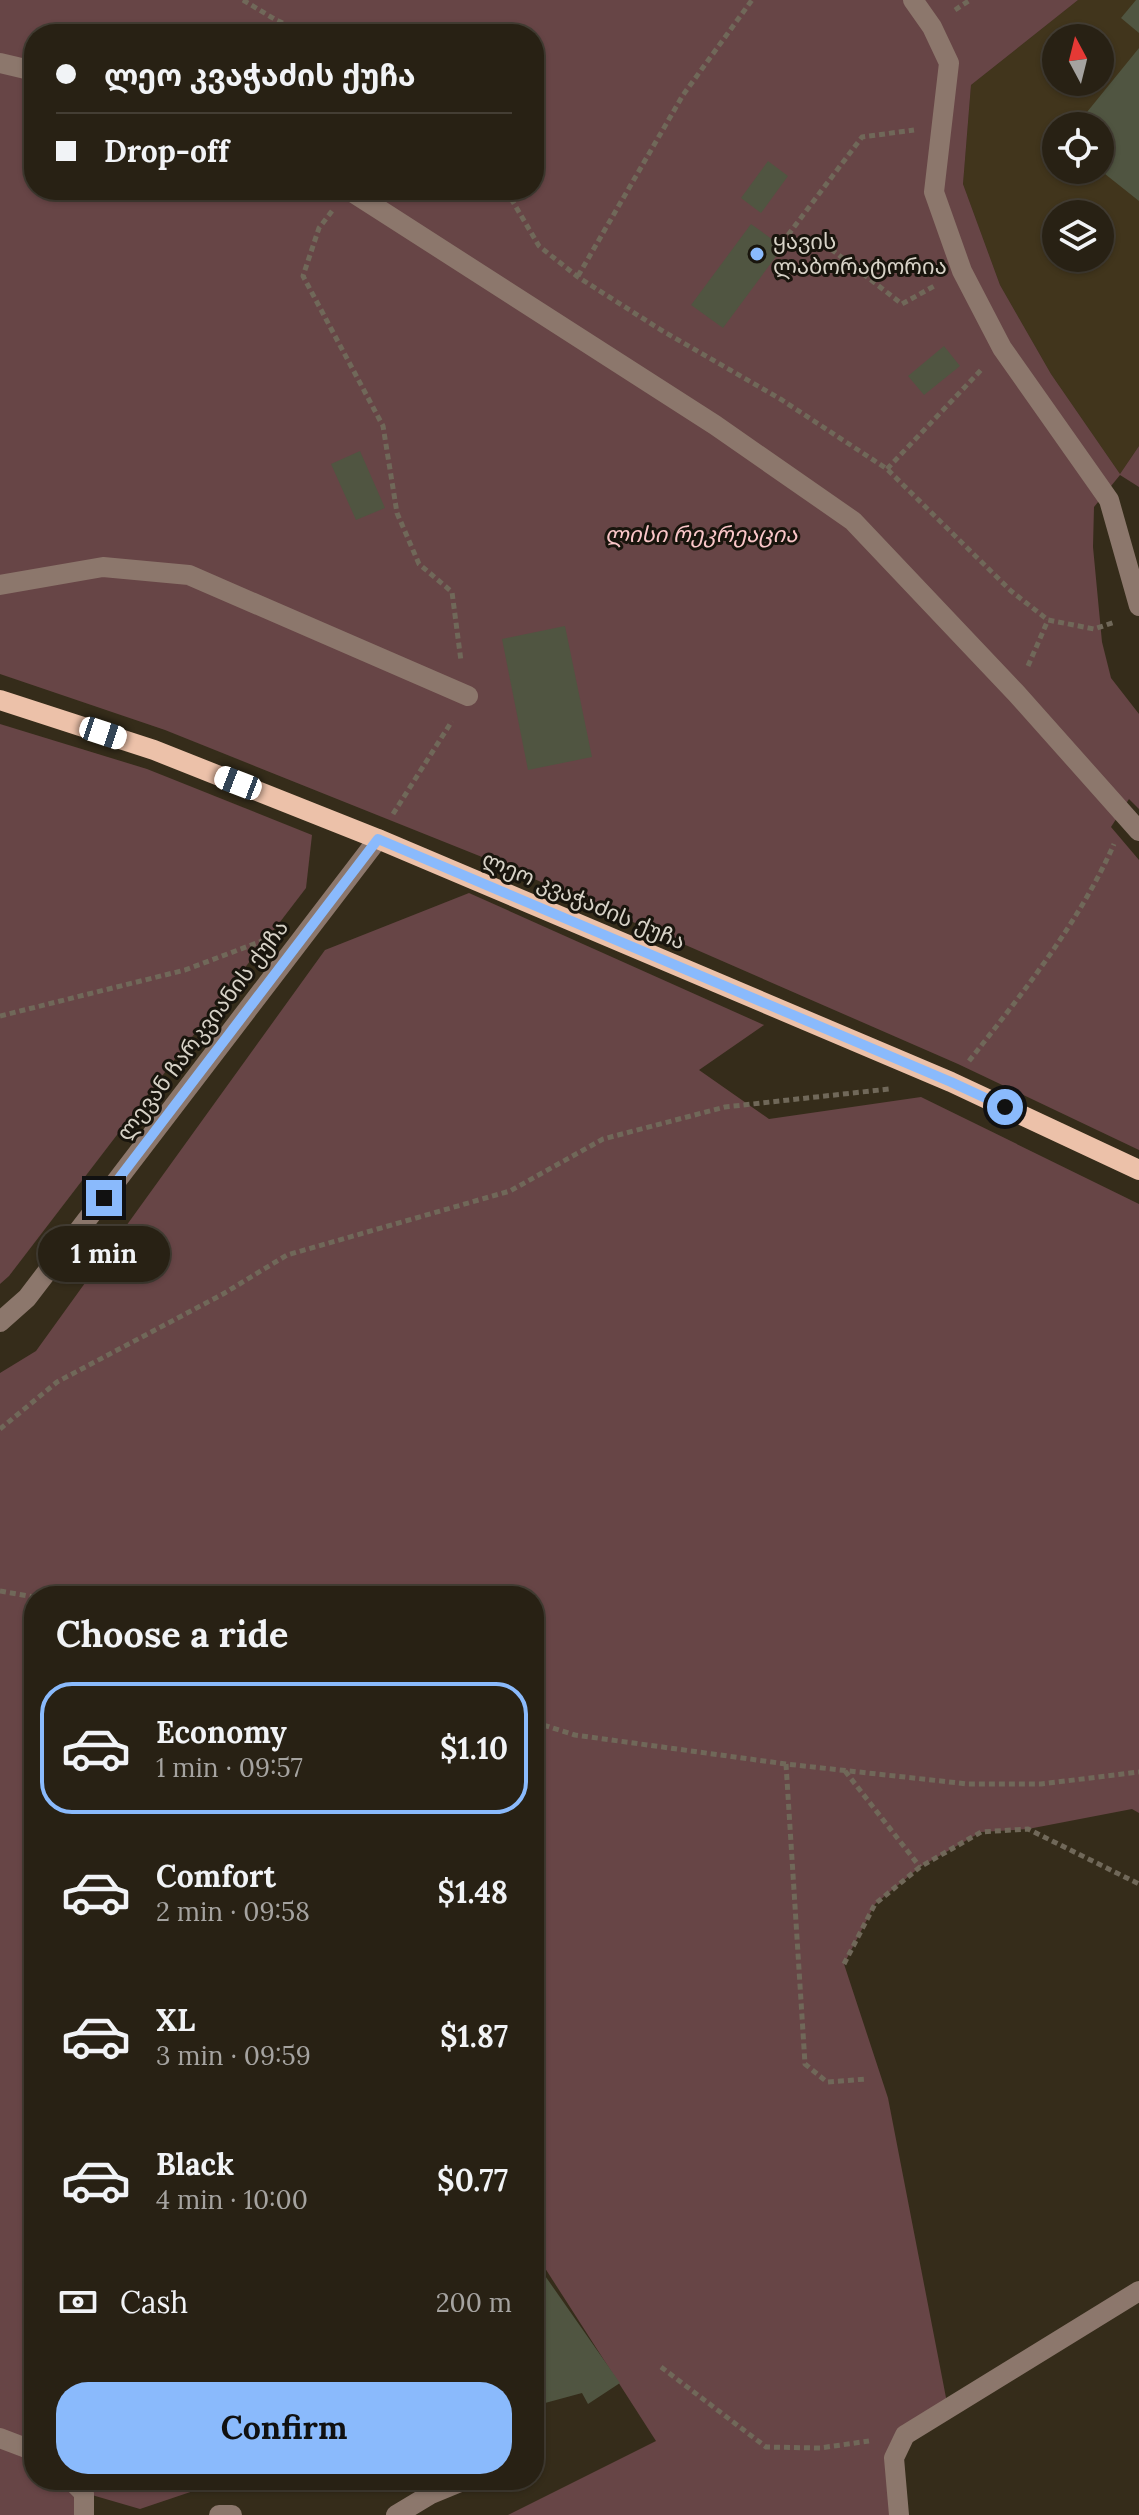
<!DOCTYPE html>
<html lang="en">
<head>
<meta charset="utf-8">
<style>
  body { margin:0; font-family:Lora,"Noto Sans Georgian",serif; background:#342e22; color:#f1f3f6; height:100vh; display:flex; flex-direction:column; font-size:30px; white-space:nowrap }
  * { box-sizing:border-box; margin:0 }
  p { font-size:26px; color:#a5a3a0 }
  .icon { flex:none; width:44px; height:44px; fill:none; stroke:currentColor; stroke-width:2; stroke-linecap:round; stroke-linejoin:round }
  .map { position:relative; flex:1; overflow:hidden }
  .details { position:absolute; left:24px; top:1586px; width:520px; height:904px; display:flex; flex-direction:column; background:#282114; border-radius:32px; box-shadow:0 2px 6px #0004,0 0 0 2px #443e34 }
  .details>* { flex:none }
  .guide { position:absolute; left:24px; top:24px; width:520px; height:176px; border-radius:32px; box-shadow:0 2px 6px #0004,0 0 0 2px #443e34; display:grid; align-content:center; height:176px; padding:0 32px; background:#282114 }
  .needle { width:52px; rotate:353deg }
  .buttons { position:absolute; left:1042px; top:24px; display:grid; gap:16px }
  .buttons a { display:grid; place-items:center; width:72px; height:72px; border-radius:50%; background:#282114; box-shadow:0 2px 6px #0004,0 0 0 2px #443e34; font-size:40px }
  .end { position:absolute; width:36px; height:36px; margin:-18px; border:10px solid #8abafc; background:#111; box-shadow:0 0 0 4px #111 }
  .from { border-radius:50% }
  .bubble { position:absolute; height:56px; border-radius:28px; background:#282114; box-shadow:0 2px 6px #0004,0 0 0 2px #443e34; font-size:26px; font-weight:700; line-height:56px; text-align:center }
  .car { position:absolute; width:24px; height:48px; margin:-24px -12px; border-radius:10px; box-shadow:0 0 6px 2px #0007; background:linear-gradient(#fff 24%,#345 0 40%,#fff 0 76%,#345 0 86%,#fff 0) }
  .guide b { display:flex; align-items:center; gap:28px; height:76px; font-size:30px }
  .guide b+b { border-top:2px solid #443e34 }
  .guide i { width:20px; height:20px; background:#f1f3f6 }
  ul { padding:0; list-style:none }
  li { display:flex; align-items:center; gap:24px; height:132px; margin:0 16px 12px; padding:0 16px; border:4px solid transparent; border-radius:32px }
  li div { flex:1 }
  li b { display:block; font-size:30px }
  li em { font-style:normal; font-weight:700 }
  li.active { border-color:#8abafc }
  li>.icon { width:72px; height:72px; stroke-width:1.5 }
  h2 { padding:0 32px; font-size:36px; line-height:96px }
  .pay { display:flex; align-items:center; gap:20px; height:88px; padding:0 32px; font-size:30px }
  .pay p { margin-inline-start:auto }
  .action { display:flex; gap:16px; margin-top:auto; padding:16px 32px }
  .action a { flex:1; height:92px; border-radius:32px; background:#8abafc; color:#111; font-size:32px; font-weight:700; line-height:92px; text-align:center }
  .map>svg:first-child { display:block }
</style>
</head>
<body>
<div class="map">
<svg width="1139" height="2515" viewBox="0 0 1139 2515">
  <rect width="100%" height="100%" fill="#352c1a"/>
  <path fill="#41351c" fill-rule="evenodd" d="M1078,0H1139V446L1120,474L1051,374L1000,285L963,184L971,85ZM1056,38H1100V82H1056ZM1056,126H1100V170H1056ZM1056,214H1100V258H1056Z"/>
  <g fill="#674546" fill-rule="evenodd">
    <path d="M0,0H1078L971,85L963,184L1000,285L1051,374L1120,474L1139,446V487L1120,475L1094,507L1093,547L1102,642L1111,678L1139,714V809L1129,799L1111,827L1139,860V1150L958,1064L502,865L165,730L0,674ZM34,34H534V190H34Z"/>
    <path d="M0,724L147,769L312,835L306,888L9,1276L0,1284Z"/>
    <path d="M469,893L764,1025L699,1070L769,1119L921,1097L1139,1204V1813L1132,1809L1028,1829L981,1832L920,1867L875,1904L844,1964L888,2098L948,2408L905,2435L899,2515H508L656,2441L534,2251V1596H34V2480H226L140,2509L85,2493L84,2515H0V1373L36,1351L325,950Z"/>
  </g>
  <g fill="#505541">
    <path d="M1136,0H1139V33L1121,18Z"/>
    <path d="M1139,48V201L1100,170V142L1106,135L1100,130V126H1095L1083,117Z"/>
    <path d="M768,161L788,176L761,213L741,198Z"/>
    <path d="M751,224L783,247L723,328L691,305Z"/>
    <path d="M944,346L960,366L924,395L908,376Z"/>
    <path d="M360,451L385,508L356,520L331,464Z"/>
    <path d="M565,626L592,757L528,770L502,639Z"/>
    <path d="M534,2260L620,2383L588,2404L582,2393L534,2406Z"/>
  </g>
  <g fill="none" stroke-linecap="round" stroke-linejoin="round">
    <g stroke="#706859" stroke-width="5" stroke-dasharray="6 4" stroke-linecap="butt">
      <path d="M243,0L276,20L307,34"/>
      <path d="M955,10L970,0"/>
      <path d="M506,190L539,246L578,277L661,330L782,400L887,469L1011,591L1048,620L1094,629L1115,622"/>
      <path d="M332,211L319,228L303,276L383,426L397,513L419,564L452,592L461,661"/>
      <path d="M788,235L862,137L914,130"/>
      <path d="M831,249L902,304L936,285"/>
      <path d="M578,276L683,95L752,0"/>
      <path d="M887,469L982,369"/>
      <path d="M1028,666L1048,620"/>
      <path d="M393,814L452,721"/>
      <path d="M0,1016L185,970L262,941"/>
      <path d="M969,1061C1022,994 1079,923 1114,844"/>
      <path d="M0,1429L57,1382L223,1294L287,1255L510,1191L603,1139L725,1107L889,1089"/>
      <path d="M0,1591L34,1597"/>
      <path d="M534,1722L575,1735L786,1764L968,1784H1041L1139,1772"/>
      <path d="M786,1764L805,2064L827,2082L866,2079"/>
      <path d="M845,1771L920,1867"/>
      <path d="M844,1964L875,1904L920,1867L981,1832L1028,1829L1139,1884"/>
      <path d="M661,2367L766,2447L820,2448L869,2441"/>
    </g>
    <g stroke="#8c776c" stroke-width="20">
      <path d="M913,0L932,27L949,63L934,192L962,271L1002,348L1109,500L1139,606"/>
      <path d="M0,63L34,71"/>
      <path d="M349,190L715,425L853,521L1016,693L1139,831"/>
      <path d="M0,585L103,567L189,575L468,696"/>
      <path d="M0,1322L27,1298L378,839"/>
      <path d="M0,2438L34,2451"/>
      <path d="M71,2480L84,2493V2515"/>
      <path d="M219,2515H232"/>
      <path d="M396,2515L431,2494L465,2480"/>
      <path d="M899,2515L894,2458L905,2435L1139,2291"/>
    </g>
    <path stroke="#ecc1a9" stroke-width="20" d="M0,700L154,750L378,839L951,1082L1139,1170"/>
  </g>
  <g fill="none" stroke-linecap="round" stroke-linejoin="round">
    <path stroke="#8abafc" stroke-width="10" d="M104,1198L378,839L951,1082L1005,1107"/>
  </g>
  <circle fill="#8abafc" stroke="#19150d" stroke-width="3" cx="757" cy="254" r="8"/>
  <g text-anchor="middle" stroke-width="6" stroke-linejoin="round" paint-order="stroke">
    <g font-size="22" fill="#d7d2c7" stroke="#19150d" text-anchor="start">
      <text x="773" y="249">ყავის<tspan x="773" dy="25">ლაბორატორია</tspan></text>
    </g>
    <g font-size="22" font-style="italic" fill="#fbc7c9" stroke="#19150d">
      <text x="701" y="542">ლისი რეკრეაცია</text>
    </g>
    <g font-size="22" fill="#d7d2c7" stroke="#19150d">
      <text transform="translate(584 900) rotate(23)" y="8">ლეო კვაჭაძის ქუჩა</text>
      <text transform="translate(202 1030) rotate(-53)" y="8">ლევან ჩარკვიანის ქუჩა</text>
    </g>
  </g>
</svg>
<div class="buttons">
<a><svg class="needle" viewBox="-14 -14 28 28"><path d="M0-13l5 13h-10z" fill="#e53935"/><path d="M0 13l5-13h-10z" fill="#a5a3a0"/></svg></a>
<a><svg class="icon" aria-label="locate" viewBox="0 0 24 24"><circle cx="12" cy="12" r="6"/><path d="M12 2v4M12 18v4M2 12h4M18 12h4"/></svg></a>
<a><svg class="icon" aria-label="layers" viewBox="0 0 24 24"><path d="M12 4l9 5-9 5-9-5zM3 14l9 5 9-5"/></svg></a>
</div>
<i class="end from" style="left:1005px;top:1107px"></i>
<i class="end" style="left:104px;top:1198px"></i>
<div class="bubble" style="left:38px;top:1226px;width:132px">1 min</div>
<i class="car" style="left:103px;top:733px;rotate:108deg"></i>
<i class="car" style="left:238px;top:783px;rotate:291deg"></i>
<div class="guide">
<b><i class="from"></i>ლეო კვაჭაძის ქუჩა</b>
<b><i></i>Drop-off</b>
</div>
<section class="details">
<h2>Choose a ride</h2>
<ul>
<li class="active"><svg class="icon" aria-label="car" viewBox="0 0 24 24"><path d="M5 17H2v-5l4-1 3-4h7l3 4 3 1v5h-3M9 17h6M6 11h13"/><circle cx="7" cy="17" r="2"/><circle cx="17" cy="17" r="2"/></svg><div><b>Economy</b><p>1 min · 09:57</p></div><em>$1.10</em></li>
<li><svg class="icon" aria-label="car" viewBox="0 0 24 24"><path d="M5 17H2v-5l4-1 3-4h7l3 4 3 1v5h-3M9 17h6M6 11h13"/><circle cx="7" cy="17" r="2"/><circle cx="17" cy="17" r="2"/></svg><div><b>Comfort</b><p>2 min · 09:58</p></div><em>$1.48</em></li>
<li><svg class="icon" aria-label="car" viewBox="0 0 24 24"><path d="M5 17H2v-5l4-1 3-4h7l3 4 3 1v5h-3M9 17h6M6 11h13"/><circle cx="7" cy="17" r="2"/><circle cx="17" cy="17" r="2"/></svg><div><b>XL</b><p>3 min · 09:59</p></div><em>$1.87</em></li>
<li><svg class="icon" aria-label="car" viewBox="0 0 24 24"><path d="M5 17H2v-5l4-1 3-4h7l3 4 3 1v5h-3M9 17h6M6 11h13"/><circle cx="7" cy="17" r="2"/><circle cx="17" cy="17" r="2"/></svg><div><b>Black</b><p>4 min · 10:00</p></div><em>$0.77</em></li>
</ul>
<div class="pay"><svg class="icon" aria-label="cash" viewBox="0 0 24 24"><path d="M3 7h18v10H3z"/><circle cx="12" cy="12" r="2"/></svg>Cash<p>200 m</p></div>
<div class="action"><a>Confirm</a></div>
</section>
</div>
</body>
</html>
